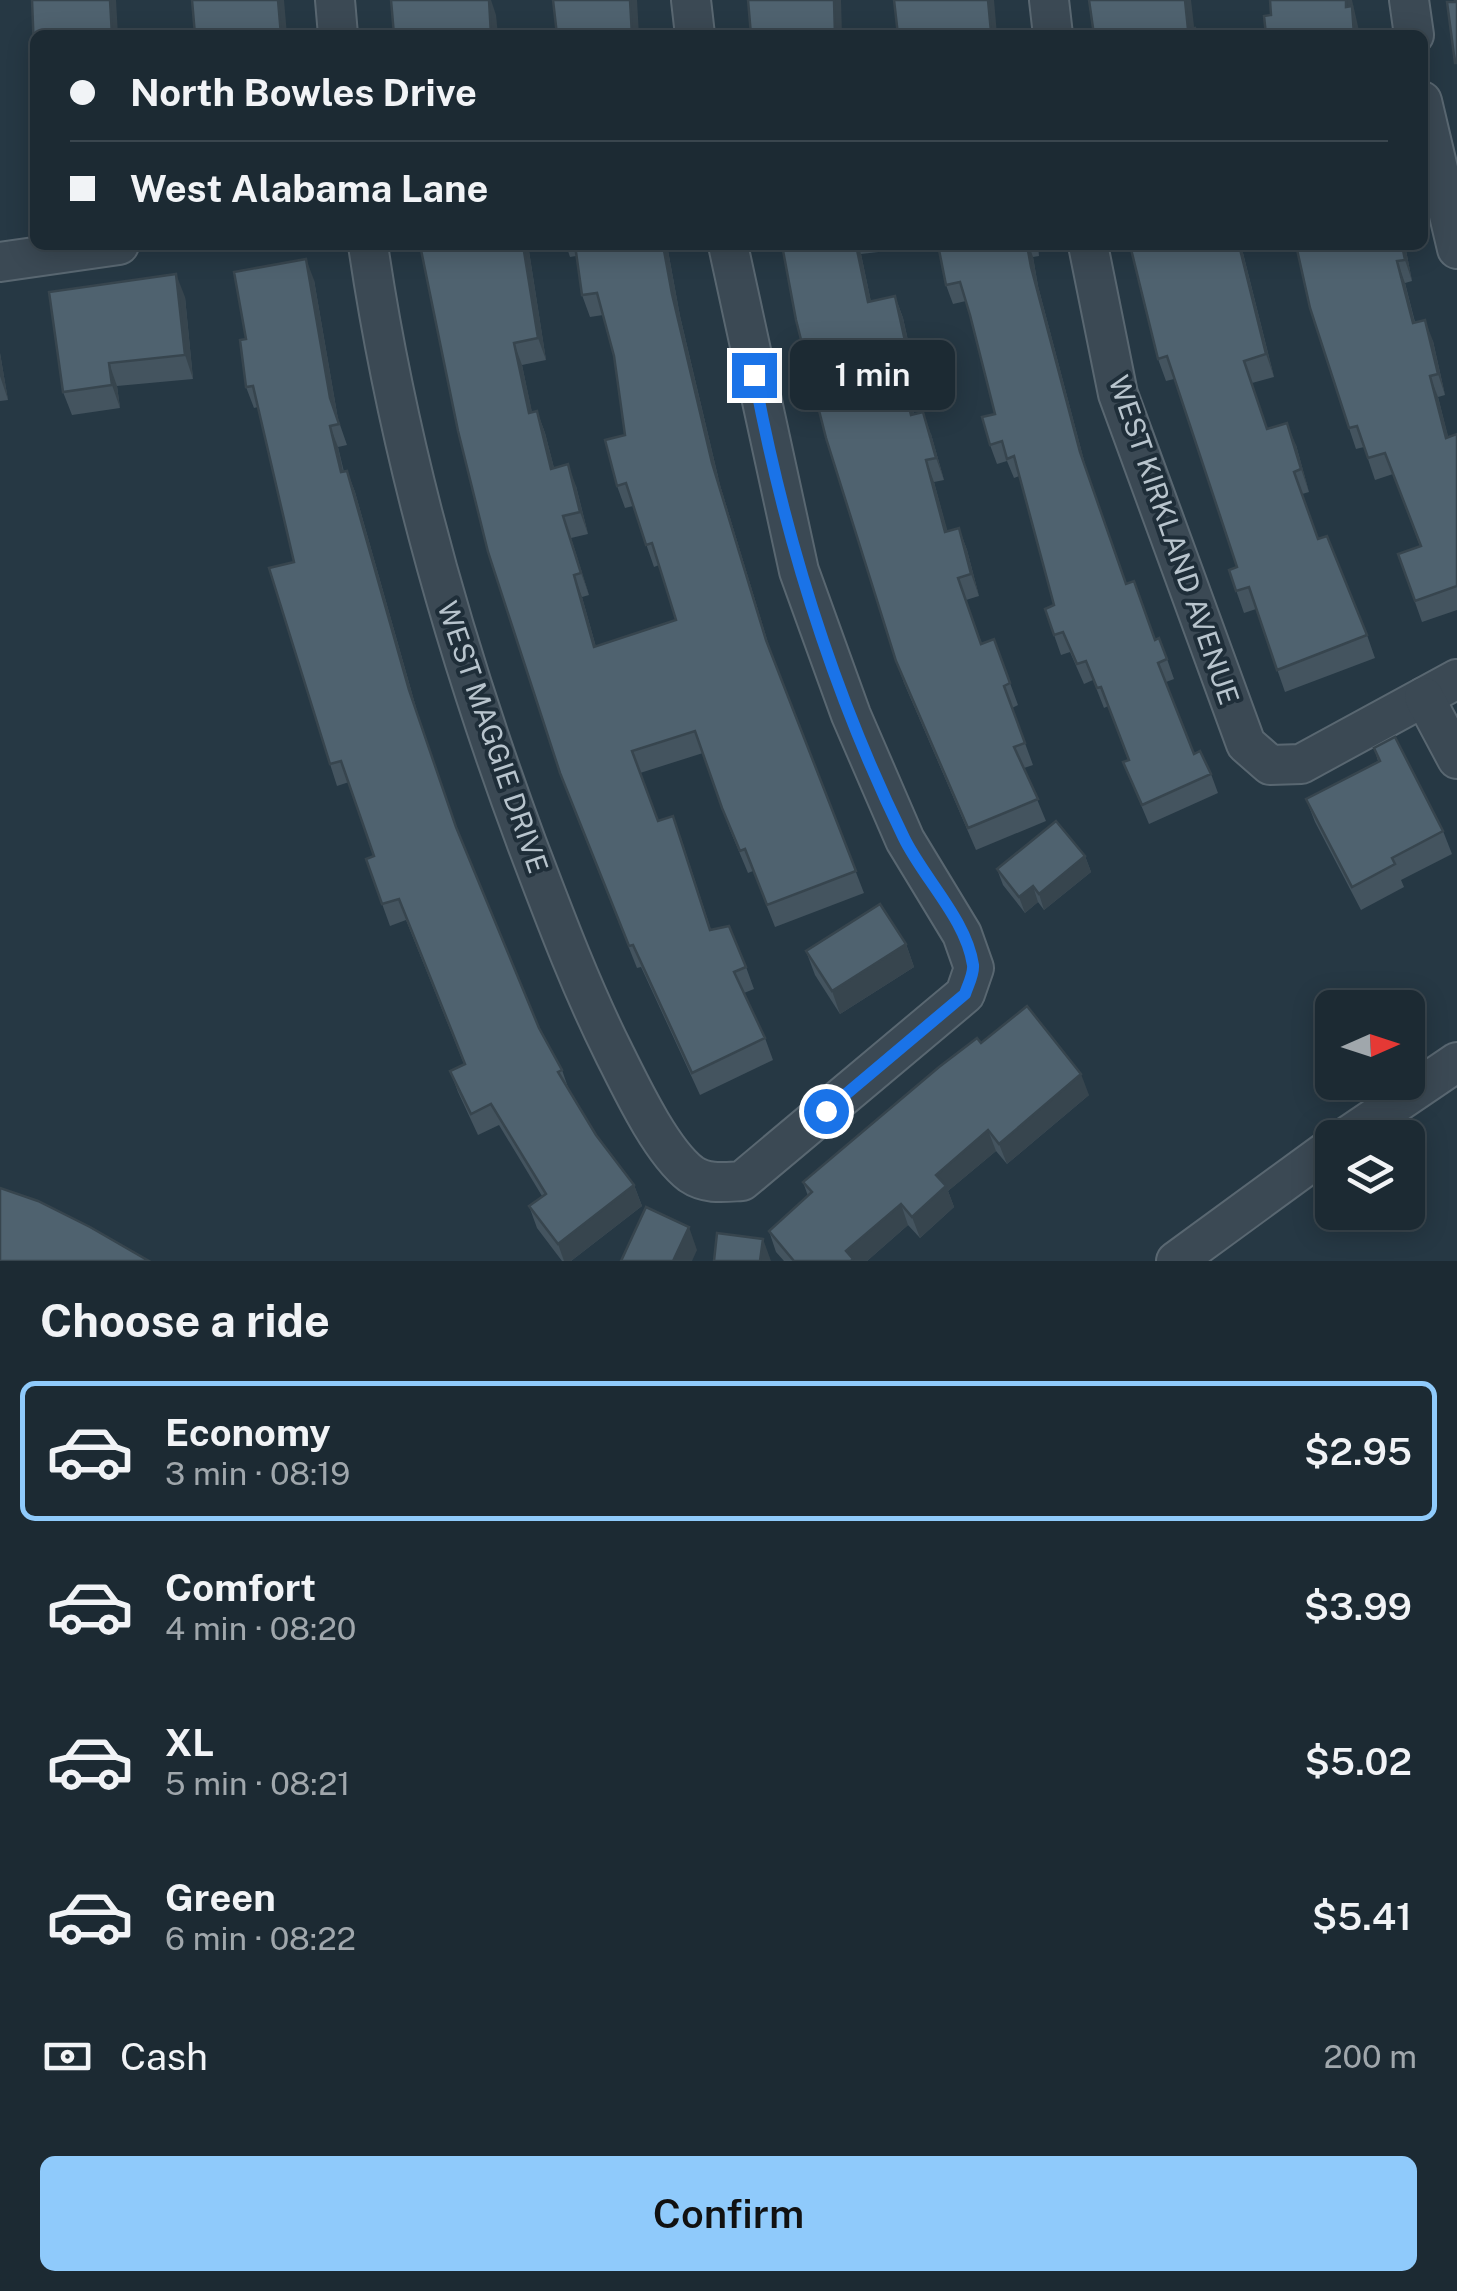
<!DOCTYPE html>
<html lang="en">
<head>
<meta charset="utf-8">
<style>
  body { margin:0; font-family:"Public Sans",sans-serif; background:#25323b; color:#f1f3f6; height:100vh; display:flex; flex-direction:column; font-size:38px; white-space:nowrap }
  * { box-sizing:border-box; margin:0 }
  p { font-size:32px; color:#a0a7ac }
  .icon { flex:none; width:55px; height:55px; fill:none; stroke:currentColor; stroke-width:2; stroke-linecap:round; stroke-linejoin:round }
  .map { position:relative; height:1261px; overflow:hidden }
  .panel { display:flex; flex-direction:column; background:#1c2a33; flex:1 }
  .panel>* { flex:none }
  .guide { position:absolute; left:30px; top:30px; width:1398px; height:220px; border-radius:15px; box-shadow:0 5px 25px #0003,0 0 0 2px #3a464e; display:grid; align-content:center; height:220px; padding:0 40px; background:#1c2a33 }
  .needle { width:65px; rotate:87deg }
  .buttons { position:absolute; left:1315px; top:990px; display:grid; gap:20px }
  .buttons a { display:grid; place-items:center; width:110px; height:110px; border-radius:15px; background:#1c2a33; box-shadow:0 5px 25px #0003,0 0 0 2px #3a464e; font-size:50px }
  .end { position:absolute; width:45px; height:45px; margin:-22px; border:12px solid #1a73e8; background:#fff; box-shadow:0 0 0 5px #fff }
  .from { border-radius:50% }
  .bubble { position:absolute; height:70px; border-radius:15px; background:#1c2a33; box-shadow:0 5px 25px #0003,0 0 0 2px #3a464e; font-size:32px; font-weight:600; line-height:70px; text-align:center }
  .guide b { display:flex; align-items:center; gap:35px; height:95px; font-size:38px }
  .guide b+b { border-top:2px solid #3a464e }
  .guide i { width:25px; height:25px; background:#f1f3f6 }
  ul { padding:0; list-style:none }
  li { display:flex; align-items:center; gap:30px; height:140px; margin:0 20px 15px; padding:0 20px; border:5px solid transparent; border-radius:15px }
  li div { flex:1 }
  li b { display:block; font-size:38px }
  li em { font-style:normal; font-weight:600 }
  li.current { border-color:#8fcafb }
  li>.icon { width:90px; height:90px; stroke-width:1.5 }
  h2 { padding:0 40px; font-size:45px; line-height:120px }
  .pay { display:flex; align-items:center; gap:25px; height:110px; padding:0 40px; font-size:38px }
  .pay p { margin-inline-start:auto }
  .button { display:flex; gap:20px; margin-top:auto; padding:20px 40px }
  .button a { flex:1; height:115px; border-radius:15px; background:#8fcafb; color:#111; font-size:40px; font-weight:600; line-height:115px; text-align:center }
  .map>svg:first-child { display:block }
</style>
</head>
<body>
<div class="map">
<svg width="1457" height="1261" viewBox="0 0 1457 1261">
  <rect width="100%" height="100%" fill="#263844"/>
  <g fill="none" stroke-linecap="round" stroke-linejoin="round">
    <g stroke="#596771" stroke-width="42">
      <g id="minor">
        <path d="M335,0L338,35"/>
        <path d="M691,0L695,35"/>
        <path d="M1049,0L1053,35"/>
        <path d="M1409,0L1414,35"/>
        <path d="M1422,101L1457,249"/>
        <path d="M368,245C398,450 455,650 527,844C554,915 580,985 614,1053C631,1087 661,1151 691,1174C707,1185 725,1182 742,1181L965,994L974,968L962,934L905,840L851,715L799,571L728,245"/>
        <path d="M1088,245L1118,394L1246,744L1270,765L1301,764L1457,679"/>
        <path d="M0,262L119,245"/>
        <path d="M1424,697L1457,759"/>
        <path d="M1345,1138L1457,1062"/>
        <path d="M1176,1261L1332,1147"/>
      </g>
    </g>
    <use href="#minor" stroke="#3b4954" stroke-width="38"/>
  </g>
  <g fill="#44545f">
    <path d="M420,245L529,251L546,360L522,365L532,413L537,411L545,433L554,468L576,486L588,534L571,538L589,595L582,597L596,647L676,620L659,565L654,567L633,506L625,508L617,486L625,435L614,356L603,315L590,317L582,295L576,256L570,257L566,245H667L680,316L720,485L772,656L864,893L775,927L753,871L748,873L730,830L703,753L640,773L658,821L681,838L711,930L746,967L754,989L744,993L765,1038L773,1060L700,1095L641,967L637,968L568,795Z"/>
    <path d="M782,245H887V251L861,254L871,302L895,296L903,318L913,363L902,366L914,414L931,434L944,480L934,482L947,531L959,528L967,550L979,596L966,600L982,644L994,639L1018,705L1012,708L1033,765L1024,768L1046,821L976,850L904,683L896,661Z"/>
    <path d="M938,245H1038L1039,256L1033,257L1038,286L1087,472L1126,584L1155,640L1167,659L1174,679L1166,682L1194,754L1211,774L1218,793L1149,824L1123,762L1128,760L1108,706L1104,708L1093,680L1084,684L1070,652L1061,655L1045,609L1054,605L1019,476L1014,478L1007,461L997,464L990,445L995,414L966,301L953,304L946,285Z"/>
    <path d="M1241,245L1274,377L1252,383L1267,429L1296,445L1309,492L1302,494L1318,539L1367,635L1375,658L1285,692L1256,609L1244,613L1229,570L1237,567L1174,379L1166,381L1158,359Z"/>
    <path d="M1296,245H1405L1412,281L1405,283L1415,322L1433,341L1445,395L1438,397L1448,437L1457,434V610L1422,622L1398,554L1420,546L1393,474L1375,480L1364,447L1356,449L1349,428Z"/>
    <path d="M314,280L338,419L347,445L338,447L344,472L347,471L355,492L417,711L458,833L539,1028L562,1070L569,1090L596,1135L634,1185L642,1206L571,1261H562L537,1228L529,1206L542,1196L499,1125L478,1135L458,1092L450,1071L464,1064L406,920L390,926L366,859L374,856L349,782L337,786L330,764L294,562L258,407L254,408L246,387V339Z"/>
    <path d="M185,297L193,379L117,386L120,408L72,415L63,392Z"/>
    <path d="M0,353L8,400L0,401Z"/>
    <path d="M1374,748L1443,831L1452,854L1401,880L1404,887L1361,910L1315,822L1306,799L1378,761Z"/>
    <path d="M1085,856L1091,872L1044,910L1038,902L1025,913L1003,885L997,869Z"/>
    <path d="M906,944L914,967L840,1014L815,975L806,951Z"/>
    <path d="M981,1043L1089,1095L1007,1164L996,1151L948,1191L954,1207L920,1238L908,1225L867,1261H784L776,1252L769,1231L808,1196L803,1182Z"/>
  </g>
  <g fill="#37454e">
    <path d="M110,0H116L118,35H112Z"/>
    <path d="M278,0H284L287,35H281Z"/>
    <path d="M489,0H491L496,15L498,35H491Z"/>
    <path d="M630,0H637L639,35H632Z"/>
    <path d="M834,0H841L842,35H835Z"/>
    <path d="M988,0H994L997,35H992Z"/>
    <path d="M1185,0H1191L1195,35L1188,29Z"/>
    <path d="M1346,0H1352L1360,35H1354Z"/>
    <path d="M523,245H527L529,251L546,360L538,338Z"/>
    <path d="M663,245H667L680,316L720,485L774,662L712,463L672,294Z"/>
    <path d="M856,245H858L861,254L876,325L868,302Z"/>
    <path d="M1027,245H1029L1033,257L1038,286L1087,472L1080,452L1031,267Z"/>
    <path d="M1239,245H1241L1274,377L1266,354Z"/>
    <path d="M1402,245H1405L1412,281L1405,260Z"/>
    <path d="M306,259L314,280L338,419L330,398Z"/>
    <path d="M1397,261L1405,283L1420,344L1413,323Z"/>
    <path d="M176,274L185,297L193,379L185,355Z"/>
    <path d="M895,296L903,318L913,363L905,341Z"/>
    <path d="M1425,320L1433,341L1445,395L1438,374Z"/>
    <path d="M514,343L522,365L537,435L529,413Z"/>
    <path d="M894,344L902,366L919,437L911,415Z"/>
    <path d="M0,353L8,400L0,376Z"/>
    <path d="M109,363L117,386L120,408L112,385Z"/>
    <path d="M1430,376L1438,397L1454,459L1446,438Z"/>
    <path d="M537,411L545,433L560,491L551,469Z"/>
    <path d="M923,412L931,434L944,480L936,458Z"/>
    <path d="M1287,423L1296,445L1309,492L1301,469Z"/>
    <path d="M330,426L338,447L348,494L341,472Z"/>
    <path d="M926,460L934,482L954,554L945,532Z"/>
    <path d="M568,464L576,486L588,534L580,512Z"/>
    <path d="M347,471L355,492L417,711L409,690Z"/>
    <path d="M563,516L571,538L589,595L581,573Z"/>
    <path d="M959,528L967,550L979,596L971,574Z"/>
    <path d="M574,575L582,597L602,669L594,647Z"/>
    <path d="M1085,856L1091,872L1044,910L1039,894Z"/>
    <path d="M1033,886L1038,902L1025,913L1019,897Z"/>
    <path d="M906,944L914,967L840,1014L832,991Z"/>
    <path d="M1081,1074L1089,1095L1007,1164L999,1144Z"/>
    <path d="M988,1130L996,1151L948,1191L954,1207L920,1238L912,1217L936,1175Z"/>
    <path d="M634,1185L642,1206L571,1261H564L558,1244Z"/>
    <path d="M901,1204L908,1225L867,1261H850L846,1251Z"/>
    <path d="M689,1227L697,1250L692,1261H673Z"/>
    <path d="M763,1239L771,1261H760Z"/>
  </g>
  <g fill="#4f626f" stroke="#37454e" stroke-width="2.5">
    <path d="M32,0H110L112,35H35V76Z"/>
    <path d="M192,0H278L281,35H195Z"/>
    <path d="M391,0H489L491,35H394Z"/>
    <path d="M553,0H630L632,35H557Z"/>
    <path d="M748,0H834L835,35H751Z"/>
    <path d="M894,0H988L991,32L1003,31V35H898Z"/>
    <path d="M1089,0H1185L1188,29L1195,28L1197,35H1094Z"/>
    <path d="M1270,0H1346V7L1352,6L1354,35H1266L1264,16L1271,15Z"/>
    <path d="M1455,0H1457V63H1455L1447,2H1455Z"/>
    <path d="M420,245H523L538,338L514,343L529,413L537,411L551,469L568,464L580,512L563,516L581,573L574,575L594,647L676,620L652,543L646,545L626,483L617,486L605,440L625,435L614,356L597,293L582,295L575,245H663L672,294L712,463L766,640L856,871L767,905L745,849L740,851L722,808L695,731L632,751L658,821L673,816L710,930L729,926L746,967L734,972L765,1038L692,1073L633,945L629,946L560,773L488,552L458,431Z"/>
    <path d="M782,245H856L868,302L895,296L905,341L894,344L911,415L923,412L936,458L926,460L945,532L959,528L971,574L958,578L981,644L994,639L1010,683L1004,686L1025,743L1014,747L1038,799L968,828L896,661L826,438L796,320Z"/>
    <path d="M938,245H1027L1031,267L1080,452L1126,584L1134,581L1155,640L1159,638L1167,659L1158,663L1194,754L1200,751L1211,774L1142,805L1123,762L1129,760L1101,687L1097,688L1086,661L1077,664L1063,632L1054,635L1045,609L1054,605L1014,456L1007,459L1002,441L990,445L982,417L995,414L970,315L960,282L946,285Z"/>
    <path d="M1130,245H1239L1266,354L1244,361L1267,429L1287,423L1301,469L1294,472L1318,539L1327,536L1367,635L1277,670L1249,587L1236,591L1229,570L1237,567L1167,356L1158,359Z"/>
    <path d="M1296,245H1402L1405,260L1397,261L1413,323L1425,320L1438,374L1430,376L1446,438L1457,434V586L1415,601L1398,554L1421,546L1385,453L1368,458L1357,426L1349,428L1310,308Z"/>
    <path d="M306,259L330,398L339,424L330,426L341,472L347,471L409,690L456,827L539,1028L562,1070L558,1072L596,1135L634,1185L558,1244L529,1206L546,1194L491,1104L471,1114L450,1071L465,1064L399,899L382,904L366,859L374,856L341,761L330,764L269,568L294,562L253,386L246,387L240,340L246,339L234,272Z"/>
    <path d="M176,274L185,355L109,363L112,385L63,392L49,292Z"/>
    <path d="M1395,737L1443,831L1392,858L1395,864L1352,887L1306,799L1380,761L1374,748Z"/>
    <path d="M1056,821L1085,856L1039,894L1033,886L1019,897L997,869Z"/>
    <path d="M880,904L906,944L832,991L806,951Z"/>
    <path d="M1027,1006L1081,1074L999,1144L988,1130L936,1175L946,1186L912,1217L901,1204L846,1251L853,1259L851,1261H794L769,1231L812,1192L803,1182L939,1067L977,1038L981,1043Z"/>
    <path d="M0,1188L38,1201L90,1227L149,1261H0Z"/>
    <path d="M646,1207L689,1227L673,1261H621Z"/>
    <path d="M717,1233L763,1239L760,1261H714Z"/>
  </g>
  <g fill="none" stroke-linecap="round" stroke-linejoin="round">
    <path stroke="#1a73e8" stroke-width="12" d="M754,375C784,535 832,691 904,838C924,879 966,919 973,965C974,974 968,985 965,994L826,1111"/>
  </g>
  <g text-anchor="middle" stroke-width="8" stroke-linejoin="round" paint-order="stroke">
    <g font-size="28" fill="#b8c4cd" stroke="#1f2e39">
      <text transform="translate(1174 540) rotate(71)" y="10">WEST KIRKLAND AVENUE</text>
      <text transform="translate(493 737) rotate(71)" y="10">WEST MAGGIE DRIVE</text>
    </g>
  </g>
</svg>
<div class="buttons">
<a><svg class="needle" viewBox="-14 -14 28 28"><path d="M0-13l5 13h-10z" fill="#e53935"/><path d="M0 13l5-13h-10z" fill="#a0a7ac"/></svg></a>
<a><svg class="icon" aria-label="layers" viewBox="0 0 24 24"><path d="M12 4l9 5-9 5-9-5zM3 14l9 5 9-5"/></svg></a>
</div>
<i class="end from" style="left:826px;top:1111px"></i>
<i class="end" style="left:754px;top:375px"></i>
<div class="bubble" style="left:790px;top:340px;width:165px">1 min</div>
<div class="guide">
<b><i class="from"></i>North Bowles Drive</b>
<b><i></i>West Alabama Lane</b>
</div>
</div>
<section class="panel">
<h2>Choose a ride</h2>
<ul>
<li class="current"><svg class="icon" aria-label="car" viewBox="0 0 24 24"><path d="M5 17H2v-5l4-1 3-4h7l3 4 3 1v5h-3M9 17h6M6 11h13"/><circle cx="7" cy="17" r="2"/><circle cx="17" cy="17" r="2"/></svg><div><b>Economy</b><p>3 min · 08:19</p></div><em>$2.95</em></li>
<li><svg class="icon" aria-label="car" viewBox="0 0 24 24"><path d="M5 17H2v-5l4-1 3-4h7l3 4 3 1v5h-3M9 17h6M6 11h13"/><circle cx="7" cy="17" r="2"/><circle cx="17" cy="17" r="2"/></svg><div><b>Comfort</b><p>4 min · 08:20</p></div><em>$3.99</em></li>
<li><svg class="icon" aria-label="car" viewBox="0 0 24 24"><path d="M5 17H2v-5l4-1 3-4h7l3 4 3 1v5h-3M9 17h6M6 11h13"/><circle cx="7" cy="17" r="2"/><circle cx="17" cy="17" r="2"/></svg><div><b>XL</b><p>5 min · 08:21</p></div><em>$5.02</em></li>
<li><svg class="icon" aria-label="car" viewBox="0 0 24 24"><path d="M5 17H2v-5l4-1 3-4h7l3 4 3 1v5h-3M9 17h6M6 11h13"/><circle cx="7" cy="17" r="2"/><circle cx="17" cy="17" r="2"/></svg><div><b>Green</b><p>6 min · 08:22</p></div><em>$5.41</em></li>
</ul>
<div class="pay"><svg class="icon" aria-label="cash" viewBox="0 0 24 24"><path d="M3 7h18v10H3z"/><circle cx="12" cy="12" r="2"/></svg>Cash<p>200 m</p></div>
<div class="button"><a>Confirm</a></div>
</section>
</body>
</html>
